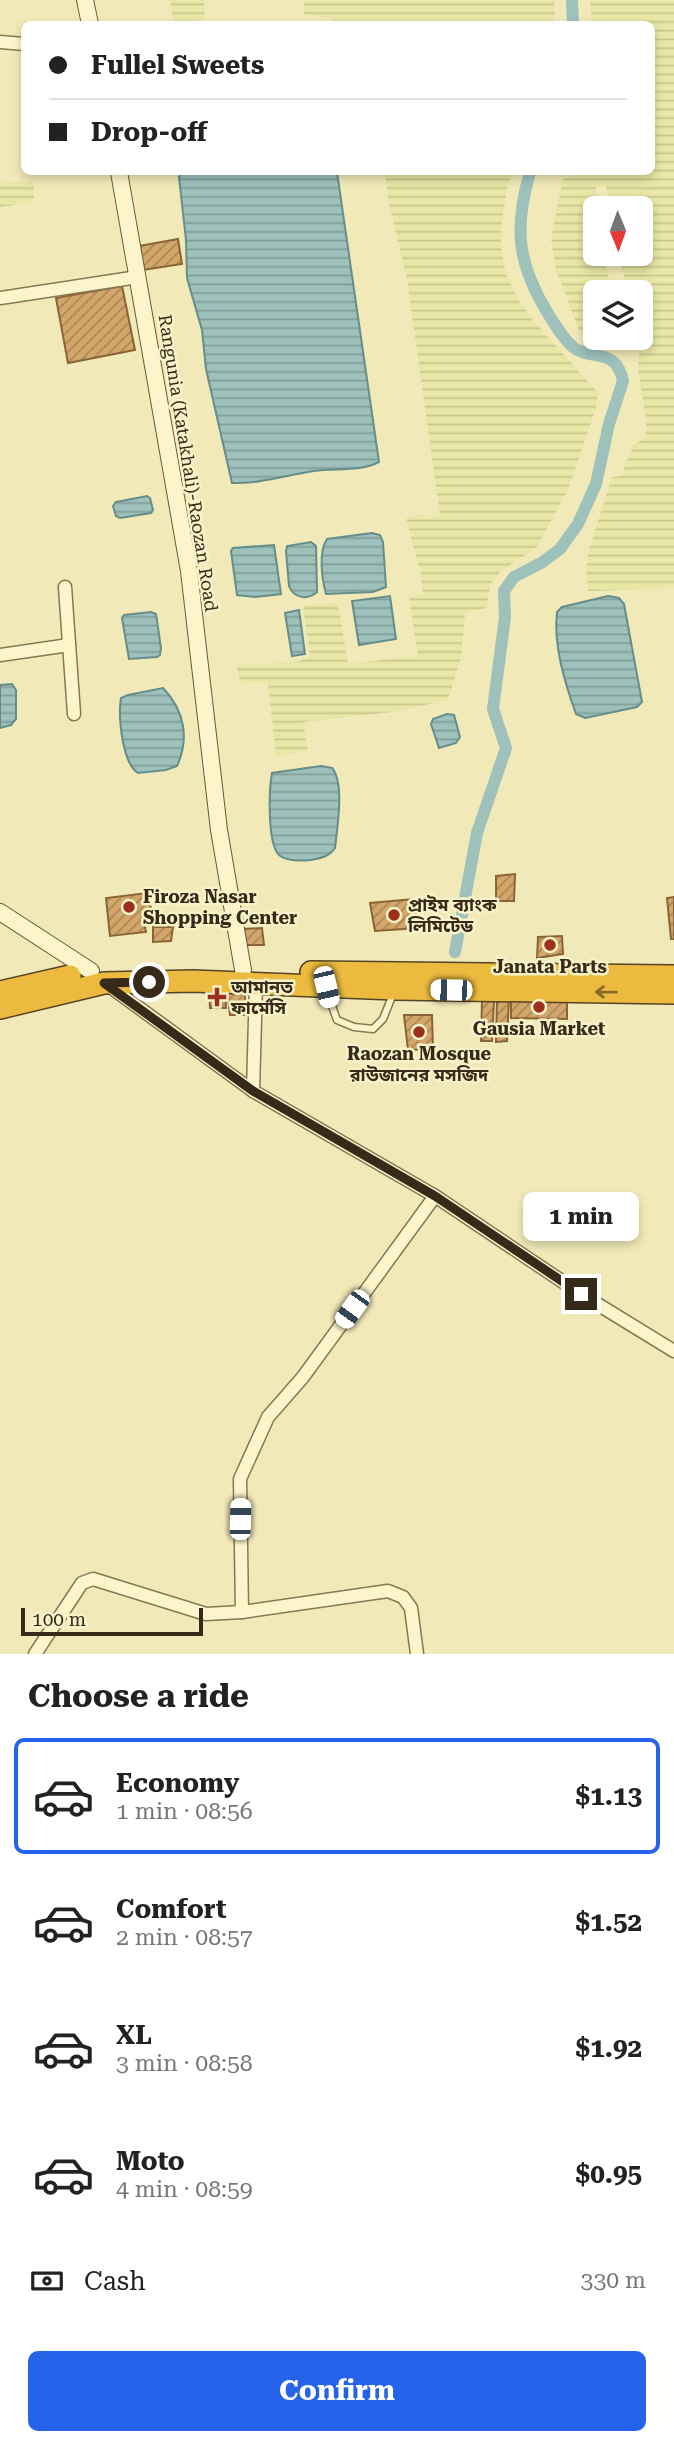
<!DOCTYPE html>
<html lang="en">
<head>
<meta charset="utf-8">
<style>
  body { margin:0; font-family:"Roboto Serif","Noto Sans Bengali",serif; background:#f6f6f6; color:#222; height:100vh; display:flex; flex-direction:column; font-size:26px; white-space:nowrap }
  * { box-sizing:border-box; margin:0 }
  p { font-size:23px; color:#767676 }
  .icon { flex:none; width:38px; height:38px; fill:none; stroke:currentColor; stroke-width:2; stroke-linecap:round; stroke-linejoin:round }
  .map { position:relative; height:1654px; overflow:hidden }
  .sheet { display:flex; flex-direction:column; background:#fff; flex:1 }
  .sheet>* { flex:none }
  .top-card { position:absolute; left:21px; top:21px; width:634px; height:154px; border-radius:10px; box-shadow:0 4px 10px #0003; display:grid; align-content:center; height:154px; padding:0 28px; background:#fff }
  .needle { width:46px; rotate:179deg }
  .controls { position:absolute; left:583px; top:196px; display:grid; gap:14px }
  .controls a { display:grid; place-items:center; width:70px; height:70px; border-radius:10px; background:#fff; box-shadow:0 4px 10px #0003; font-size:35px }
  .scale { position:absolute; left:21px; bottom:18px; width:182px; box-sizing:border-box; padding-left:7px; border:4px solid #362b19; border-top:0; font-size:19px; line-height:24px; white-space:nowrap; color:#362b19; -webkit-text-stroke:5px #f8f2c8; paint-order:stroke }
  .end { position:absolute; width:32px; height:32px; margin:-16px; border:9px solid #362b19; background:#fff; box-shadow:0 0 0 4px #fff }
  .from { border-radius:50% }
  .bubble { position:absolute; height:49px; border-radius:10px; background:#fff; box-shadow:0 4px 10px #0003; font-size:23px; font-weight:700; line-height:49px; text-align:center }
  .car { position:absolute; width:21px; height:42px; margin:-21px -10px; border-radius:9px; box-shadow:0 0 5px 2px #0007; background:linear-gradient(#fff 24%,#345 0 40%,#fff 0 76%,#345 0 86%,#fff 0) }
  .top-card b { display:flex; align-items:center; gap:24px; height:66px; font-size:26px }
  .top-card b+b { border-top:2px solid #e0e0e0 }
  .top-card i { width:18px; height:18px; background:#222 }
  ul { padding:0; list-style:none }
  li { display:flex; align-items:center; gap:21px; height:116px; margin:0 14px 10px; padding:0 14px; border:4px solid transparent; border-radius:10px }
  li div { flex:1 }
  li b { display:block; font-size:26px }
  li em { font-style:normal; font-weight:700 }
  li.active { border-color:#2563eb }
  li>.icon { width:63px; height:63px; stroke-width:1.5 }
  h2 { padding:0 28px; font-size:32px; line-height:84px }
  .pay { display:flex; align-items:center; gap:18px; height:77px; padding:0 28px; font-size:26px }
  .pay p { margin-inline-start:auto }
  .cta { display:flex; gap:14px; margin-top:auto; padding:14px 28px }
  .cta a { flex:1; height:80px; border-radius:10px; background:#2563eb; color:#fff; font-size:28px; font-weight:700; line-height:80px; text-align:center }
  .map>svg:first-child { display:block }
</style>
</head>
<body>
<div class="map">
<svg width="674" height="1654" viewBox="0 0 674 1654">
  <defs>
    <pattern id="farmland-rules" width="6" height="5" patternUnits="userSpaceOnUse" patternTransform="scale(1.75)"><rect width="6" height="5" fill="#e8e7a5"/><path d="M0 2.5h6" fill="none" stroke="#c8c68d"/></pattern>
    <pattern id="water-rules" width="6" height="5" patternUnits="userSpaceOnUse" patternTransform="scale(1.75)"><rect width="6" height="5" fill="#9ec1bc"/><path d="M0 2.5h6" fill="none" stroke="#829d98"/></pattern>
    <pattern id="building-hatch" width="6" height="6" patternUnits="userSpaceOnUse" patternTransform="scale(1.75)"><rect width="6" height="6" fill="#d3a66a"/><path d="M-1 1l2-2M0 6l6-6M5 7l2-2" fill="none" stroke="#ac8756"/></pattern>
  </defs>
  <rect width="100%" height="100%" fill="#f1e9b8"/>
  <g fill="url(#farmland-rules)">
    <path d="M170,0H204L205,20L174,22Z"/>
    <path d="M304,0H554L555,24H336L330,18L304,14Z"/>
    <path d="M590,0H674V588L588,591L586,572L589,550L612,477L621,476L633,446L646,437V420L638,368L641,334L640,292H629L618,254H640V208H609L606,186H596L595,254H603L612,292H595V338H622L603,345L580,333L556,270L551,238L563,179L584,174L585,172H651V24H592Z"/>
    <path d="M385,172H513L507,189L501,227V248L505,271L517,298L532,319L598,393L596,408L569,487L537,547L500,572L491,583L486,608L465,612L461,658L448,699L401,711L303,722L308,751L276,756L268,682L240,683L237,665L294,662L310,658L303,605L338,603L348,664L418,656L409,597L423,594L421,574L406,518L424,514L427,519L440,515L407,279L388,199Z"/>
    <path d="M34,181V202L0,207V183Z"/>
  </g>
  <g fill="url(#water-rules)" stroke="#658e8a" stroke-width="2">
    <path d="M182,172H337L379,462C360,472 335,468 314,471C287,475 259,484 232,483L206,369L202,330L187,278L186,240L179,177Z"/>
    <path d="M147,496L150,498L153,510L151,513L120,518L116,516L113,506L116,502Z"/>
    <path d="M372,533L380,535L383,542L386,587L373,592L326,594C322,579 318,552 327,539Z"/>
    <path d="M311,542L316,546L317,592C308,600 294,599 289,586L286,551L287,546Z"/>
    <path d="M274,545L281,594L255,597L237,595L231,551L233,548Z"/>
    <path d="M390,596L396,639L359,645L352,601Z"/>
    <path d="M608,596L619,598L624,604L642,702L637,707L585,718L576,714C565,683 553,645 557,612L562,607Z"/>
    <path d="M299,610L305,654L292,656L285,613Z"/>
    <path d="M151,612L156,614L161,648L160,655L157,657L129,659L122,618L124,615Z"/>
    <path d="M12,684L16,690V719L11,725L0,728V685Z"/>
    <path d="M163,688C184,710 190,738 177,766L166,770L138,773C122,763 118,716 121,698L128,695Z"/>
    <path d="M447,714L454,715L460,737L456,743L439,748L431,724L433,719Z"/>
    <path d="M321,766L332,768C345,783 337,829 335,848C329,857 321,858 311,860C301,861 287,862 279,855C267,843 269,789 272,773Z"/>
  </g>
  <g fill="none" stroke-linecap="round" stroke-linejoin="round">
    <g stroke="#9ec1bc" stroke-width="12">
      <path d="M572,0L573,24"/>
      <path d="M455,952L477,833L506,748L493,709L505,617L504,591L514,577L541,563L560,549L578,524L596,484L609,424L623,381C616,346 589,361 573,347C562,338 554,323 547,312C517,262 514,228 530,172"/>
    </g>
  </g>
  <g fill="url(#building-hatch)" stroke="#8a6436" stroke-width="2">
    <path d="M178,239L182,264L142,270L139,246Z"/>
    <path d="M122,286L135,350L68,363L56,298Z"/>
    <path d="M515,874L514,901H496V876Z"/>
    <path d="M147,893L153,916L143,917L146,932L110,936L106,898Z"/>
    <path d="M674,897V939H671L667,898Z"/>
    <path d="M414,899L418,928L375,931L370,903Z"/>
    <path d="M153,927H173L171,941L153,942Z"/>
    <path d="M262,928L264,945H244L242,929Z"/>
    <path d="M562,936L563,954L537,958L538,937Z"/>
    <path d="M209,985H225L226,1008H210Z"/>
    <path d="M227,989H244L247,1015H230Z"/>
    <path d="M511,995L567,996V1019L511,1018Z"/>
    <path d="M497,999H509L507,1041L496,1042Z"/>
    <path d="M482,1000L494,1001L492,1041H481Z"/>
    <path d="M404,1015H432L433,1049L408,1050Z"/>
  </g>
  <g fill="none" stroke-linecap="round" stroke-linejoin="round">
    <g stroke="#887752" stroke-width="9">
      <path id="lane" d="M326,989L337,1020L354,1027L373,1029L383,1019L393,994"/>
    </g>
    <g stroke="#887752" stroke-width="15">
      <g id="street">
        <path d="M0,42L24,44"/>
        <path d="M0,298L138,277"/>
        <path d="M65,587L74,714"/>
        <path d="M0,655L69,645"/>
        <path d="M105,983L253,1091L435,1196L581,1294L674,1351"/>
        <path d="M253,1091L256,983"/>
        <path d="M242,1612L240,1479L268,1417L303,1377L435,1196"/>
        <path d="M35,1654L82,1583L93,1579L206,1614L242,1612L388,1591L403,1597L411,1608L417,1654"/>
      </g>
    </g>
    <g stroke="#6a5836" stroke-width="18">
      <g id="secondary">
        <path d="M85,0L90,24"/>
        <path d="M119,172L189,571L219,830L243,970"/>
        <path d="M0,912L91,971"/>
      </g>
    </g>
    <g stroke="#554427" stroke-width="24">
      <g id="highway">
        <path d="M311,972L674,976"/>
        <path d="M0,992L70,976"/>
        <path d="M0,1008L104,983L193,981L395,989L674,993"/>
      </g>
    </g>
    <use href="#lane" stroke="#fcf5cb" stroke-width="6"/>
    <use href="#street" stroke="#fcf5cb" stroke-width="12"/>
    <use href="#secondary" stroke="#fcf5cb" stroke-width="16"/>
    <use href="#highway" stroke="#ebba3e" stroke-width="21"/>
  </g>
  <defs><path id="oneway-shaft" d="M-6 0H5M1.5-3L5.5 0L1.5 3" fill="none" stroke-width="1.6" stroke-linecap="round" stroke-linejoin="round" transform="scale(1.75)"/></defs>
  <use stroke="#876b2a" href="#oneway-shaft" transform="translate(606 992) rotate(-179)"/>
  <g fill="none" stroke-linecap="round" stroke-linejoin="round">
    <path stroke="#362b19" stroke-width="9" d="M149,982L104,983L253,1091L435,1196L581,1294"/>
  </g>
  <g fill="#9c301d" stroke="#f8f2c8" stroke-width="2.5">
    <circle cx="129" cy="907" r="7"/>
    <circle cx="394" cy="915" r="7"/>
    <circle cx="550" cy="945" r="7"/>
    <path d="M213.5 986.5h7v7h7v7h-7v7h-7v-7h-7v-7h7z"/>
    <circle cx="539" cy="1007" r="7"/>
    <circle cx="419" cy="1032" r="7"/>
  </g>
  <g text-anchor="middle" stroke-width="5" stroke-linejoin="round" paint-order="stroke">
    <g font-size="18" fill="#362b19" stroke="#f8f2c8">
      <text transform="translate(188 463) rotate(81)" y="6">Rangunia (Katakhali)-Raozan Road</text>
    </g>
    <g font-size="18" font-weight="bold" fill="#362b19" stroke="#f8f2c8" text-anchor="start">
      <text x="143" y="903">Firoza Nasar<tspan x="143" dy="21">Shopping Center</tspan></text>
      <text x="408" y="911">প্রাইম ব্যাংক<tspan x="408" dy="21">লিমিটেড</tspan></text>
      <text x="550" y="973" text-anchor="middle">Janata Parts</text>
      <text x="231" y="993">আমানত<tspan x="231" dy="21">ফার্মেসি</tspan></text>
      <text x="539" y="1035" text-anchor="middle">Gausia Market</text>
      <text x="419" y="1060" text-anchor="middle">Raozan Mosque<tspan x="419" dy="21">রাউজানের মসজিদ</tspan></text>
    </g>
  </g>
</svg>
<div class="controls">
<a><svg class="needle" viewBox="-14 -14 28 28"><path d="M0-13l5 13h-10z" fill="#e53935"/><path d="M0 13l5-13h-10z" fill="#767676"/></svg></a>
<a><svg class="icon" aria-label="layers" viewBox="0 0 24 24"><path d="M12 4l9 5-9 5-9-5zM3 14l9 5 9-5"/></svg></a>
</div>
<div class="scale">100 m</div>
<i class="end from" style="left:149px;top:982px"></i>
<i class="end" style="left:581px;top:1294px"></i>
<div class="bubble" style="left:523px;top:1192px;width:116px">1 min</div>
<i class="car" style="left:326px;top:987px;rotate:167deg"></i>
<i class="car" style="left:451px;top:990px;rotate:271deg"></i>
<i class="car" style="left:352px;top:1309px;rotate:216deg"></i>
<i class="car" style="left:240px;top:1519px;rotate:1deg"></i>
<div class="top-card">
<b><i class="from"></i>Fullel Sweets</b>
<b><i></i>Drop-off</b>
</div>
</div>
<section class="sheet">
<h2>Choose a ride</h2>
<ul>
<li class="active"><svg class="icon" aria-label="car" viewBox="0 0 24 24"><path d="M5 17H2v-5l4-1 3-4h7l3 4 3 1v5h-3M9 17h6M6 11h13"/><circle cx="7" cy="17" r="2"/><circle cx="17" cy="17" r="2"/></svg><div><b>Economy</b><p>1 min · 08:56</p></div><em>$1.13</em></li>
<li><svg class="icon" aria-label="car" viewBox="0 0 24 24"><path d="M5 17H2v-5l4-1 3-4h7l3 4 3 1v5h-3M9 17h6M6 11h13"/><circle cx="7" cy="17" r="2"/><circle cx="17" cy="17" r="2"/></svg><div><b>Comfort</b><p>2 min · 08:57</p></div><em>$1.52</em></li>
<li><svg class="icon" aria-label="car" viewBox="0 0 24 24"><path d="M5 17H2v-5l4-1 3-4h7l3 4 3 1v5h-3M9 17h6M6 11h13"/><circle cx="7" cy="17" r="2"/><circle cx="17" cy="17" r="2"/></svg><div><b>XL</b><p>3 min · 08:58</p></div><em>$1.92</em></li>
<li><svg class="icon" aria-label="car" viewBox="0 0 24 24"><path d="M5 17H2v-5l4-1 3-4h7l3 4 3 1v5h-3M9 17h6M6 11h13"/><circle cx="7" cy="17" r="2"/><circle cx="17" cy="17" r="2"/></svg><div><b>Moto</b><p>4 min · 08:59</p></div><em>$0.95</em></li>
</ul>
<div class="pay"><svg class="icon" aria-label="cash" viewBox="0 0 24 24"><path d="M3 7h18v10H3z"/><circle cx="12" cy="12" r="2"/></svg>Cash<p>330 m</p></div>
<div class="cta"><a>Confirm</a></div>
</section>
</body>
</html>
